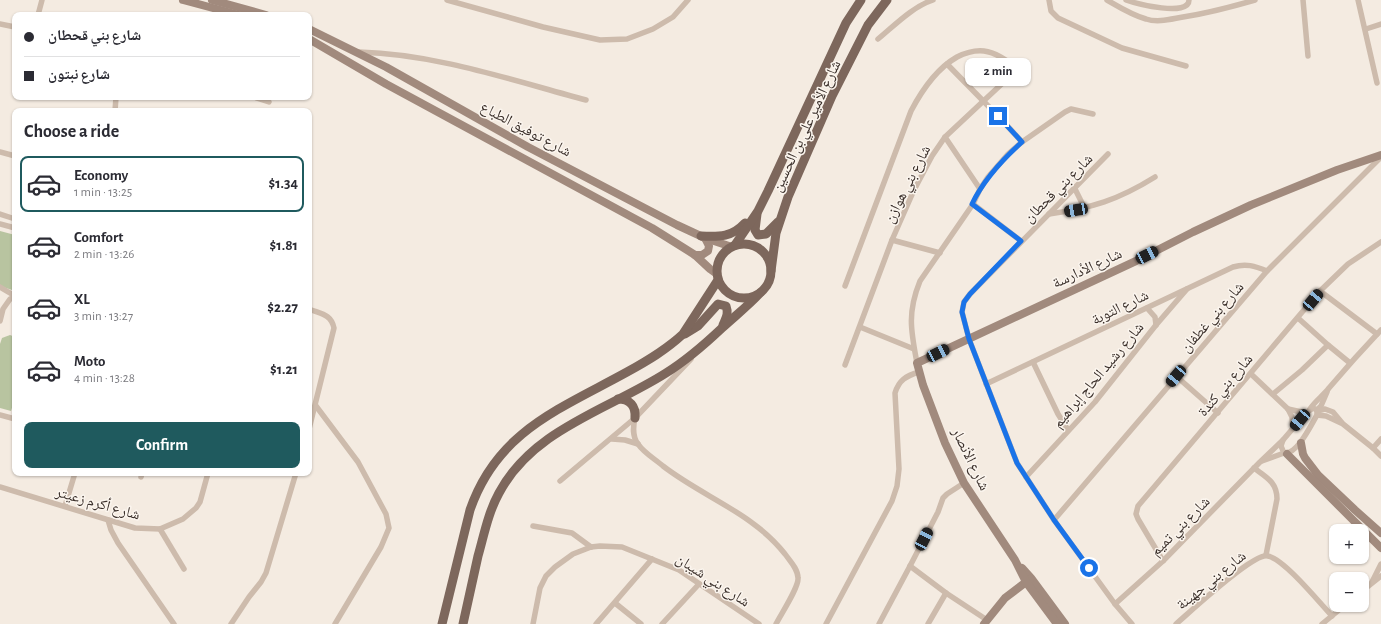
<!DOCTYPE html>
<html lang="en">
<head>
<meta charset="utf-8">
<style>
  body { margin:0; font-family:"Alegreya Sans","Noto Naskh Arabic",sans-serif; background:#f2f2f3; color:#2b2b33; height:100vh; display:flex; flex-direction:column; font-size:15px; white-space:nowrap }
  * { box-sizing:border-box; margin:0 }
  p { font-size:13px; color:#7c7c81 }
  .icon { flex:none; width:22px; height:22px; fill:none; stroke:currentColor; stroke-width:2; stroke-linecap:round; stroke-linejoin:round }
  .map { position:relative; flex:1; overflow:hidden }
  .details { position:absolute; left:12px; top:108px; width:300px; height:368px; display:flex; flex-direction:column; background:#fff; border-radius:8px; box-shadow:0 1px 3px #0004 }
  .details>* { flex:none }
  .guide { position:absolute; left:12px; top:12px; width:300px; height:88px; border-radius:8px; box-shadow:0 1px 3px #0004; display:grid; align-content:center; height:88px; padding:0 12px; background:#fff }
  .tools { position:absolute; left:1329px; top:524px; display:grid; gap:8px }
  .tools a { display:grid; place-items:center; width:40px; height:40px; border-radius:8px; background:#fff; box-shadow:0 1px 3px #0004; font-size:20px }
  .end { position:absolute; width:18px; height:18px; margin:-9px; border:5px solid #1a73e8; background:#fff; box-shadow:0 0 0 2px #fff }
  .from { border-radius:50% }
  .bubble { position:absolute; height:28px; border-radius:8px; background:#fff; box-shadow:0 1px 3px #0004; font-size:13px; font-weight:600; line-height:28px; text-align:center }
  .car { position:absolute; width:12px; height:24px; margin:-12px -6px; border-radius:5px; box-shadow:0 0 3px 1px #0007; background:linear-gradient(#222 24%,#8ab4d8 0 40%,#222 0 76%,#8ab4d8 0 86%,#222 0) }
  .guide b { display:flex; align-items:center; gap:14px; height:38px; font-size:15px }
  .guide b+b { border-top:1px solid #e1e1e2 }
  .guide i { width:10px; height:10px; background:#2b2b33 }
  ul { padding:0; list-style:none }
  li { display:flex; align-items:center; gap:12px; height:56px; margin:0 8px 6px; padding:0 4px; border:2px solid transparent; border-radius:8px }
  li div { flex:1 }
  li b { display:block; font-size:15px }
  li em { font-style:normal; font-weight:600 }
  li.selected { border-color:#1f5a5e }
  li>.icon { width:36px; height:36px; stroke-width:1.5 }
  h2 { padding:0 12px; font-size:18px; line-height:48px }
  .cta { display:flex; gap:8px; margin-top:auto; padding:8px 12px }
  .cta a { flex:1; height:46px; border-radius:8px; background:#1f5a5e; color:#fff; font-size:16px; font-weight:600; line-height:46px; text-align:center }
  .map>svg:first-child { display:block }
</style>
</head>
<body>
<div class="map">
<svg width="1381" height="624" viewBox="0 0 1381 624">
  <rect width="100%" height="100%" fill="#f4ebe1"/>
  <g fill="#b8c4a0">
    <path d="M0,231L15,235V291L0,286Z"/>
    <path d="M10,335L15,337V398L11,411L0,408V344L2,338Z"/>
  </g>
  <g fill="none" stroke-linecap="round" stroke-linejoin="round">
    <g stroke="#cdbbac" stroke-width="5.5">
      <path d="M447,0L543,27L600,40L627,39L653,29L673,17L688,0"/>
      <path d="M1049,0L1051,11L1058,18L1122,48L1186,66"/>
      <path d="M1107,0C1119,7 1132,15 1146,19C1158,23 1171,19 1183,17C1208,13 1231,7 1255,0"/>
      <path d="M1126,0C1137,4 1189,17 1189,0"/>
      <path d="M1303,0L1308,56"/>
      <path d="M1358,0L1377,83"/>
      <path d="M38,15L42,0"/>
      <path d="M0,24L15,27"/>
      <path d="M1366,29L1381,24"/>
      <path d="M878,39C895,25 912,7 933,0"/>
      <path d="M359,52C436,54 511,80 586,100"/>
      <path d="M947,64C972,90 998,115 1022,142"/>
      <path d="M254,97L269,102"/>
      <path d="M115,111L116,97"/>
      <path d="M945,137L980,189"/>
      <path d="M0,152L15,156"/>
      <path d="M1108,154L970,294L964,302L962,312L969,339L1017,463L1054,520L1115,604L1132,624"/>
      <path d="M1075,189L1085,209"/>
      <path d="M973,204L1021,241"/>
      <path d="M0,214L15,219"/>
      <path d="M1049,214C1092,208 1118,200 1155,177"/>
      <path d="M0,224L15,228"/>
      <path d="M892,240L940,253"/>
      <path d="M845,286L911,111C922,90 936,69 957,57C965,53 975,50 984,51C992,52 1011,60 1012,68C1013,73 1010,76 1007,79L945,137L932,156L914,190L892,240L845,365"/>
      <path d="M0,287L15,296"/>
      <path d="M1320,291L1377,334"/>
      <path d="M1147,308L1155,317L1156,325"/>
      <path d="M309,309C321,314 331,314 334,328L309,429"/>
      <path d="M1298,318L1328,345"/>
      <path d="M0,321L3,309L10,299L15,298"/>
      <path d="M860,327L914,349"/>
      <path d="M1033,362L1058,414L1068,430"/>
      <path d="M917,363C911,331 907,313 920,281L973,204L980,189L988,177L1008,154L1022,142L1065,112L1071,109L1093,114"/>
      <path d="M1251,374L1288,409L1292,417L1293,428"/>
      <path d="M1176,376L1218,413"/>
      <path d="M986,384L1233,267C1246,263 1255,266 1267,271"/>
      <path d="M1273,394L1302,370L1328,345L1350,363"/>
      <path d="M316,406L358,462L386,514L389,528L381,547L335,624"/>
      <path d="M1313,408L1317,410V415C1311,425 1297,455 1284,453L1281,446L1283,440L1306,413Z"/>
      <path d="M1288,409L1306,413"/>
      <path d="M1310,409C1315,401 1323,396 1329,388C1346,368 1363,349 1381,330"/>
      <path d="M1317,410L1321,406L1327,392"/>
      <path d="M1317,411L1325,409L1333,412L1343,424L1373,448L1381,439"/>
      <path d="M0,415L15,419"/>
      <path d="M1317,415L1326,416L1341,423"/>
      <path d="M635,418C633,427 632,436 638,444C644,453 655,459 663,466C703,497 753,513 785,554C790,561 798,569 798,578C799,587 781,614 776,624"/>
      <path d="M612,439L625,440L638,444"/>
      <path d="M1373,448L1381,456"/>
      <path d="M1262,461L1284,453"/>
      <path d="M1254,468C1266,477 1277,482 1277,499L1266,555"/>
      <path d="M141,477L142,473"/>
      <path d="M1026,477L1095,402L1156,325L1187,289"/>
      <path d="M560,481L635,418L691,359"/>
      <path d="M0,487L135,528L160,529L183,519L196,508L200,502L208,473"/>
      <path d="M65,506L75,473"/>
      <path d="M108,520L111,530L118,543L174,624"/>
      <path d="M1054,520L1267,271L1381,157"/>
      <path d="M533,526L572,533L591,547"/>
      <path d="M160,529L184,569"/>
      <path d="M1163,561L1138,519L1136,514L1138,506L1320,291L1348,264L1381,242"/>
      <path d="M910,566L946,593L987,620"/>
      <path d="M1372,582L1381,564"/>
      <path d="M1362,591L1381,576"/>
      <path d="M615,603L641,624"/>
      <path d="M1115,604L1163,561L1260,462L1283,440"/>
      <path d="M231,624L249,597L261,582L266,573L296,473"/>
      <path d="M533,624L540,588L546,576L555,567L573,554L591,547L600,546L622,547L679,570L759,624"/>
      <path d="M596,624L652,559"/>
      <path d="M662,624L699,584"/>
      <path d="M826,624L892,501L897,486L899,469L895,393C899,380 906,376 919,372"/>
      <path d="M879,624L910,566L938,512L943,498L947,494L964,483"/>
      <path d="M928,624L946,593"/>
      <path d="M1176,624C1190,612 1254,552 1268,556C1284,559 1319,602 1332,616"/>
      <path d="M1322,624L1345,605"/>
    </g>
    <g stroke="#a18a7d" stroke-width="8">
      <path d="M183,0L239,15"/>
      <path d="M212,0L266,15"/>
      <path d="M309,29L386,67L528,147L677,225L705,238L732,247"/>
      <path d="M309,39L386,84L652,228L695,255L710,269L717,274"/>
      <path d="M695,255H702L708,251L709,246L705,238"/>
      <path d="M1301,443L1303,454L1305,458L1318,475L1355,510L1381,533"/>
      <path d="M1287,454L1381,548"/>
      <path d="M1022,568L1031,578L1065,624"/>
      <path d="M984,624L1005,598L1030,579"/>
      <path d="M1057,624L1026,582L1015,560L964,483L945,443L923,385L917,363L1136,261L1193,232L1251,205L1337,170L1381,155"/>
    </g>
    <g stroke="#7d675c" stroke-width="9">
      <path d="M757,214L755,230L758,235L766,234L778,222"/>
      <path d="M701,236C720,237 732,237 745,223"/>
      <circle cx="744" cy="271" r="27"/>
      <path d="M735,245L758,211L768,191L846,23L861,0"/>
      <path d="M771,271L776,233L788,197L832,96L868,25L887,0"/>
      <path d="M685,334L698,326L718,304L726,306C729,314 726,318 723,325"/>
      <path d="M618,399C630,399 636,406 635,418"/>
      <path d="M442,624L470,510C497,431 560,409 627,372C647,361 666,350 683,334L718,280"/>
      <path d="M463,624C468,601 473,579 478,556C484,535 488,513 499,493C533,429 608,410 666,373C687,360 704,345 722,328C735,316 748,306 760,293"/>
    </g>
  </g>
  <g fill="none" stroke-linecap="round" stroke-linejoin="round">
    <path stroke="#1a73e8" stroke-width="5" d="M998,116L1022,142C1002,160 984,179 972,204L1021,241L970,294L964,302L962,312L969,339L1017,463L1054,520L1089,568"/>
  </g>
  <g text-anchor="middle" stroke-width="3" stroke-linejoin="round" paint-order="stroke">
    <g font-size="15" fill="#3b302b" stroke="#fbf5ee">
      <text transform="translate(806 126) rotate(-65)" y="5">شارع الأمير علي بن الحسين</text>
      <text transform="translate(526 129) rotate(28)" y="5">شارع توفيق الطباع</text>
      <text transform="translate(907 184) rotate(-63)" y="5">شارع بني هوازن</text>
      <text transform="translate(1058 188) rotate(-45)" y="5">شارع بني قحطان</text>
      <text transform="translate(1087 268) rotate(-25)" y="5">شارع الأدارسة</text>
      <text transform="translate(1120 307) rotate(-26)" y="5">شارع التوبة</text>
      <text transform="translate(1212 317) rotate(-49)" y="5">شارع بني غطفان</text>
      <text transform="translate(1098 375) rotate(-50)" y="5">شارع رشيد الحاج إبراهيم</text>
      <text transform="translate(1225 385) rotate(-50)" y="5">شارع بني كندة</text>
      <text transform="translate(971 459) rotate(64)" y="5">شارع الأنصار</text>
      <text transform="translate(98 503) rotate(16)" y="5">شارع أكرم زعيتر</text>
      <text transform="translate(1180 526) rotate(-45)" y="5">شارع بني تميم</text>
      <text transform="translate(713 580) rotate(33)" y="5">شارع بني شيبان</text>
      <text transform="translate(1211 580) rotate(-39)" y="5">شارع بني جهينة</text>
    </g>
  </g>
</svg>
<div class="tools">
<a>+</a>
<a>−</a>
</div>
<i class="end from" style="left:1089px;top:568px"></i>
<i class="end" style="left:998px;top:116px"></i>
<div class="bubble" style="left:965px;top:58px;width:66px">2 min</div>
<i class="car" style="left:1076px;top:210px;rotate:260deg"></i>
<i class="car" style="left:1147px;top:255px;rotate:63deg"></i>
<i class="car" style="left:1313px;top:300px;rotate:40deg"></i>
<i class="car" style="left:938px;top:353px;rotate:64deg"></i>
<i class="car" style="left:1176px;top:376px;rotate:220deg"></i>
<i class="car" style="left:1300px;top:420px;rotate:220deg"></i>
<i class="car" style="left:924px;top:539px;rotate:27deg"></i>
<div class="guide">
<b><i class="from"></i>شارع بني قحطان</b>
<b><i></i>شارع نبتون</b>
</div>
<section class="details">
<h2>Choose a ride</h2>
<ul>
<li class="selected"><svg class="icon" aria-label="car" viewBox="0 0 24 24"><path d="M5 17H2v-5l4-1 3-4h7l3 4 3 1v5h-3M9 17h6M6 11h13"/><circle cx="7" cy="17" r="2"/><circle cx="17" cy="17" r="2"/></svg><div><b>Economy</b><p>1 min · 13:25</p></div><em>$1.34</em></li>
<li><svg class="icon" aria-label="car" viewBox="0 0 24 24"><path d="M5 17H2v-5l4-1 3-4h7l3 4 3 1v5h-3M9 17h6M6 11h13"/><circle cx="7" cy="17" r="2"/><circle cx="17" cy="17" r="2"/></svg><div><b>Comfort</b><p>2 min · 13:26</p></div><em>$1.81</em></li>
<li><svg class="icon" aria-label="car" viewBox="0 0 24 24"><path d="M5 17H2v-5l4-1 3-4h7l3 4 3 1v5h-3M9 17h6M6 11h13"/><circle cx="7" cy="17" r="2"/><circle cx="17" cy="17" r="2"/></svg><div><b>XL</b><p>3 min · 13:27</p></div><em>$2.27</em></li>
<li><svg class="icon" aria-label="car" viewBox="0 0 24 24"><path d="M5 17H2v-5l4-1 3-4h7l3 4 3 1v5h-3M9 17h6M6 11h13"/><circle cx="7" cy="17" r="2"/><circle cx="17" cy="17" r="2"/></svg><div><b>Moto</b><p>4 min · 13:28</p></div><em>$1.21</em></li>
</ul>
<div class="cta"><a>Confirm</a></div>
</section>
</div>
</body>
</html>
